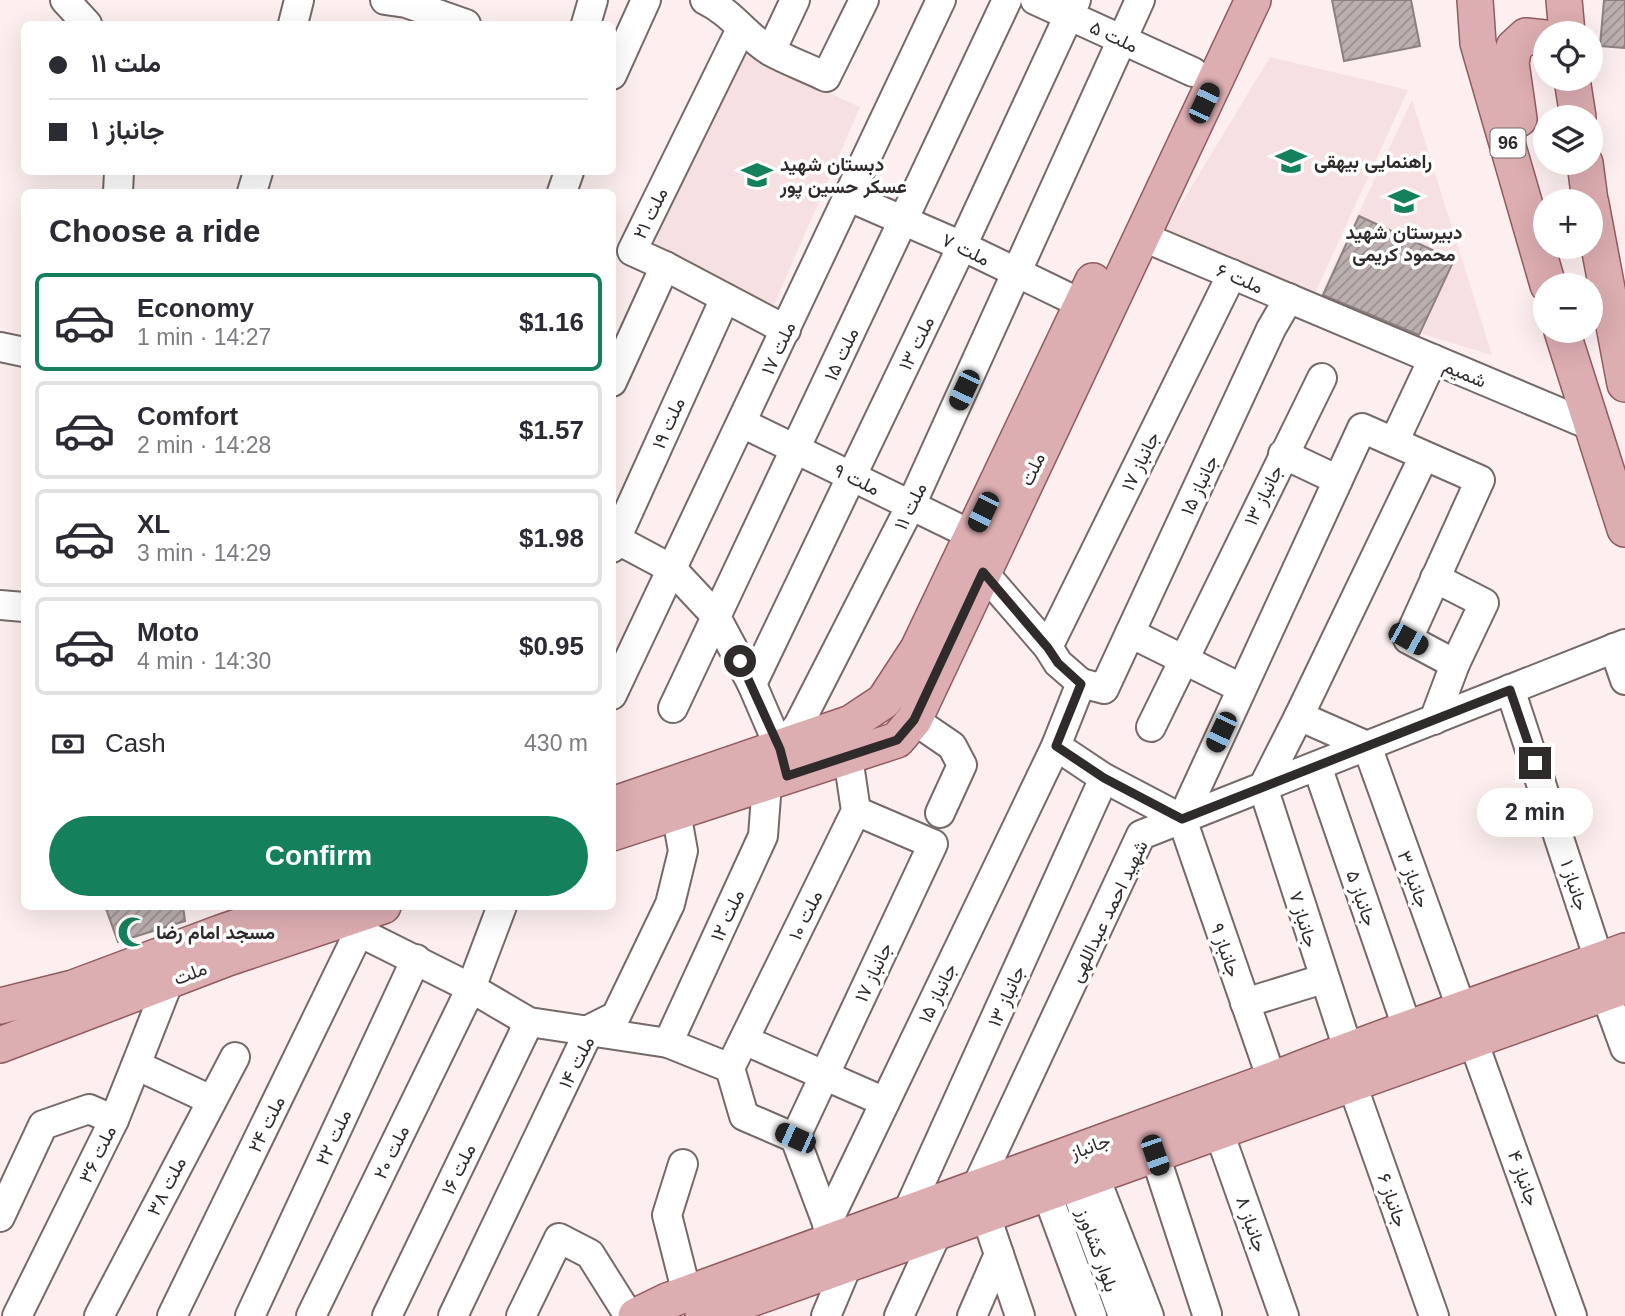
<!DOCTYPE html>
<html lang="en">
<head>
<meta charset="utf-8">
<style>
  body { margin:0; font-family:Helvetica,Vazirmatn,sans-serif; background:#f7f7f7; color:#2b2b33; height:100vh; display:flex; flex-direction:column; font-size:26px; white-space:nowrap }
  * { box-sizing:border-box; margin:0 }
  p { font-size:23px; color:#7c7c81 }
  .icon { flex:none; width:38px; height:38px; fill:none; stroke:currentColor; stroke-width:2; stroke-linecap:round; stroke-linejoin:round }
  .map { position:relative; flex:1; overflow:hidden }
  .panel { position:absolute; left:21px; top:189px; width:595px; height:721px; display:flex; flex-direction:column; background:#fff; border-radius:10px; box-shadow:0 7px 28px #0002 }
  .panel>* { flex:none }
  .banner { position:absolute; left:21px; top:21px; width:595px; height:154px; border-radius:10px; box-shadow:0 7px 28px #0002; display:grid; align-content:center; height:154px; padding:0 28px; background:#fff }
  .controls { position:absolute; left:1533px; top:21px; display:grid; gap:14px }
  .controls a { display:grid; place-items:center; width:70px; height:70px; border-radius:50%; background:#fff; box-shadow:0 7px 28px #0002; font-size:35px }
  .end { position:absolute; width:32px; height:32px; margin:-16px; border:9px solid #302b2b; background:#fff; box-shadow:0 0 0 4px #fff }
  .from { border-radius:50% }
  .bubble { position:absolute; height:49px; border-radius:24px; background:#fff; box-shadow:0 7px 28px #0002; font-size:23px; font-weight:700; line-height:49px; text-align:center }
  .car { position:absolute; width:21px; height:42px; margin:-21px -10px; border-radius:9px; box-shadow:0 0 5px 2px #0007; background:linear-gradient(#222 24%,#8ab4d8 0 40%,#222 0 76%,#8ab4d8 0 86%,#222 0) }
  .banner b { display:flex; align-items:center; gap:24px; height:66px; font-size:26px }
  .banner b+b { border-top:2px solid #e1e1e2 }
  .banner i { width:18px; height:18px; background:#2b2b33 }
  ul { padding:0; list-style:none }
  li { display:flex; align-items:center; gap:21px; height:98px; margin:0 14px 10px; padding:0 14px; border:4px solid #e1e1e2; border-radius:10px }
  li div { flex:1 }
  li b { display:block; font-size:26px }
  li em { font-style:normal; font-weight:700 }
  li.selected { border-color:#15805c }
  li>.icon { width:63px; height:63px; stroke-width:1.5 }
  h2 { padding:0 28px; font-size:32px; line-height:84px }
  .pay { display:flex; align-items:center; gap:18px; height:77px; padding:0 28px; font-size:26px }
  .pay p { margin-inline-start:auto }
  .primary-button { display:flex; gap:14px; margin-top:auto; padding:14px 28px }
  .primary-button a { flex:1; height:80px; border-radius:42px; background:#15805c; color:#fff; font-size:28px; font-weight:700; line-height:80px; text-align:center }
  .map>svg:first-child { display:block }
</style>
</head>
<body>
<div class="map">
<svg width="1625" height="1316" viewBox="0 0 1625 1316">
  <defs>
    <pattern id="building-hatch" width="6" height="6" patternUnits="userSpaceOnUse" patternTransform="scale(1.75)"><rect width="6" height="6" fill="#bcafaf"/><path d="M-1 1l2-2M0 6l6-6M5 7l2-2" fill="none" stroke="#998f8f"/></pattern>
  </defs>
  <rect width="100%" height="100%" fill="#fdefef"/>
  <g fill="#f7e0e1">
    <path d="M746,55L860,107L774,305L649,242Z"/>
    <path d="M1270,57L1408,90L1314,295L1164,232Z"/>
    <path d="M1412,100L1492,355L1317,302Z"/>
  </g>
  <g fill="url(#building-hatch)" stroke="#8d8081" stroke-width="2">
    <path d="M1332,0H1411L1420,46L1344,61Z"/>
    <path d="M1604,0H1625V48L1600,46Z"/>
    <path d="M1359,216L1454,260L1419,335L1323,295Z"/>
    <path d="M105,906H183L185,921L118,942Z"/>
  </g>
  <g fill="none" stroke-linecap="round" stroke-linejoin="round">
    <g stroke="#756969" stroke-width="32">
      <g id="minor">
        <path d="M65,0L87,24"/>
        <path d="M385,0L406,3L466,24"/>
        <path d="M705,0C731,12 746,36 770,51C788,61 808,68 826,77L864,0"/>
        <path d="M1035,0L1193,72"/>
        <path d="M293,24L299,0"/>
        <path d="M586,24L593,0"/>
        <path d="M771,51L795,0"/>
        <path d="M612,75L646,0"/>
        <path d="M118,192L119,172"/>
        <path d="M252,192L258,172"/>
        <path d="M562,192L569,172"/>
        <path d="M849,197L962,246L1082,304"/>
        <path d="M1141,236L1592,426"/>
        <path d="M665,266L786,330"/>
        <path d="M0,347L24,352"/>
        <path d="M612,382L665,266L632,251L741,29"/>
        <path d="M742,423L972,535"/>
        <path d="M1394,442L1433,359"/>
        <path d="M1283,454L1338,480"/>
        <path d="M612,537L672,569L715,615L752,684L780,749L798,726L911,505L1140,0"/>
        <path d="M612,548L725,298"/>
        <path d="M983,572L1048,647L1058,663L1081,683L1056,746L1104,778L1182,819"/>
        <path d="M1435,578L1484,603L1455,664"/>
        <path d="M0,605L24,607"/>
        <path d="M1130,633L1241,688"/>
        <path d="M1048,647L1232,274"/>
        <path d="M1614,648L1625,680"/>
        <path d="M1081,683L1104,689L1271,329L1289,298"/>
        <path d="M752,684L962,246L1076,0"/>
        <path d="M1510,689L1599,960"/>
        <path d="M612,695L941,0"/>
        <path d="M673,708L1007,0"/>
        <path d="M1299,716L1367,746L1572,1316"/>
        <path d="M914,720L952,746L962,765L940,813"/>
        <path d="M1151,727L1322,378"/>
        <path d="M1317,766L1408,1030"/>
        <path d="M1182,819L1362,428L1480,480L1408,639L1455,664L1434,720"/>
        <path d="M1182,819L1272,1080"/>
        <path d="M357,915L359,932L471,988L529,1022L668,1043L730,1068L744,1116L795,1138L827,1223"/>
        <path d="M1605,993L1625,1048"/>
        <path d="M1245,1003L1323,979"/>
        <path d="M744,1040L885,1102"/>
        <path d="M668,1043L763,836L767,783"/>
        <path d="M1348,1049L1263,787L1299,716L1424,456"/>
        <path d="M136,1065L169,981"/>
        <path d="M730,1068L856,811L848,757"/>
        <path d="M1352,1084L1434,1316"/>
        <path d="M1219,1132L1284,1316"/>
        <path d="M795,1138L933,844L856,811"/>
        <path d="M1155,1155L1207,1314"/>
        <path d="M683,1164L667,1215L687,1294"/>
        <path d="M1095,1177L1149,1316"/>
        <path d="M1074,1184L1123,1316"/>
        <path d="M976,1188L1141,835L1625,644"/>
        <path d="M1047,1194L1092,1316"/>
        <path d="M907,1213L1104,778"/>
        <path d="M986,1216L1020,1316"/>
        <path d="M0,1217L43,1125L89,1109L114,1120"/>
        <path d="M829,1233L827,1223L1056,746"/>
        <path d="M17,1316L114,1120L136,1065L211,1100"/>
        <path d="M99,1316L235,1057"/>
        <path d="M172,1316L359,932"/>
        <path d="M250,1316L416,959"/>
        <path d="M311,1316L471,988L502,906"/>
        <path d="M387,1316L529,1022"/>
        <path d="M453,1316L590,1029L616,1016L670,904L683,851L676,812"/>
        <path d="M521,1316L559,1238L590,1254L629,1316"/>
        <path d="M826,1316L847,1266"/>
        <path d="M899,1316L937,1233"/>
        <path d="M972,1316L999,1254"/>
      </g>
    </g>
    <g stroke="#905c60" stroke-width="38">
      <g id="major">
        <path d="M1475,0L1478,43L1548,285"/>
        <path d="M1564,0L1567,33"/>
        <path d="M1572,79L1578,117"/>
        <path d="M1519,119L1511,63L1514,47L1526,36L1545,38"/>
        <path d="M1585,163L1590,201"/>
        <path d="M1591,204L1625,384"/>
        <path d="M1562,331L1625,529"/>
        <path d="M612,805L851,723L884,701L918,649L1093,281"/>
        <path d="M612,833L897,740L914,720L1253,0"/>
        <path d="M0,1006L73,988L220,933L299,906"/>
        <path d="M0,1045L228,958L383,906"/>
        <path d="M636,1316L667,1301L1272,1080C1388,1033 1508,994 1625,951"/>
        <path d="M703,1316L1625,986"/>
      </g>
    </g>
    <use href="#minor" stroke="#fff" stroke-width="28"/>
    <use href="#major" stroke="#dcadb1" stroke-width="35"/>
  </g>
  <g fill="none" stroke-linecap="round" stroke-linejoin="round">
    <path stroke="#302b2b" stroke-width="9" d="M740,661L780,749L787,776L897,740L914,720L983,572L1048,648L1058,663L1081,684L1056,746L1104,778L1182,819L1510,690L1535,763"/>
  </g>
  <defs>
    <g id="school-bare" transform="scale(2.415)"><path d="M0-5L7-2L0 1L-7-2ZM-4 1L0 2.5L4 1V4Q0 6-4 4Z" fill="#15805c" stroke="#fff" stroke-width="2.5" paint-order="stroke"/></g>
    <g id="mosque-bare" transform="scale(2.415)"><path d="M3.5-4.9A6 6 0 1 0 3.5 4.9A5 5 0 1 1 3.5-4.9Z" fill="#15805c" stroke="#fff" stroke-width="2.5" paint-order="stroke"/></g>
  </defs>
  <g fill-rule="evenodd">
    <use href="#school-bare" x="1291" y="161"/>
    <use href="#school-bare" x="757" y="175"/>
    <use href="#school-bare" x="1404" y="201"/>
    <use href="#mosque-bare" x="133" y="932"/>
  </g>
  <g text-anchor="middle" stroke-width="7" stroke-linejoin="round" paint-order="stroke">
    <rect fill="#fff" stroke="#6e6b6b" stroke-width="2" x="1490.5" y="128.5" width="35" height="29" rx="5"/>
    <g font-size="18" font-weight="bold" fill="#302b2b">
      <text x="1508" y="149">96</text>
    </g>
    <g font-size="19" fill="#302b2b" stroke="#fff">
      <text transform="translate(1114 36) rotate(25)" y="7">ملت ۵</text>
      <text transform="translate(650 213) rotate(-64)" y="7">ملت ۲۱</text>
      <text transform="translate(966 249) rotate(26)" y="7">ملت ۷</text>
      <text transform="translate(1240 278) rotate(23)" y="7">ملت ۶</text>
      <text transform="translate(916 343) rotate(-64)" y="7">ملت ۱۳</text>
      <text transform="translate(778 348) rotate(-65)" y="7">ملت ۱۷</text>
      <text transform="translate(841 354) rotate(-65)" y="7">ملت ۱۵</text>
      <text transform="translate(1465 373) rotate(23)" y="7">شمیم</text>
      <text transform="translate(668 423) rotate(-66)" y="7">ملت ۱۹</text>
      <text transform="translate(1140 461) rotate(-64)" y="7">جانباز ۱۷</text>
      <text transform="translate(1032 469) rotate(-65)" y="7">ملت</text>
      <text transform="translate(857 479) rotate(26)" y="7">ملت ۹</text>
      <text transform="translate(1199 485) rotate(-65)" y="7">جانباز ۱۵</text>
      <text transform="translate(1263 495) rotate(-64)" y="7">جانباز ۱۳</text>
      <text transform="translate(910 506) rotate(-64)" y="7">ملت ۱۱</text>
      <text transform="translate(1414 879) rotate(70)" y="7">جانباز ۳</text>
      <text transform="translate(1575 885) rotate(72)" y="7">جانباز ۱</text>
      <text transform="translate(1362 898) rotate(71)" y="7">جانباز ۵</text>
      <text transform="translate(1108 911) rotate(-64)" y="7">شهید احمد عبداللهی</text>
      <text transform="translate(727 915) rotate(-65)" y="7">ملت ۱۲</text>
      <text transform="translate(805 915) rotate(-64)" y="7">ملت ۱۰</text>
      <text transform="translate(1304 919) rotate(73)" y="7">جانباز ۷</text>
      <text transform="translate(1226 950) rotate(71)" y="7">جانباز ۹</text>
      <text transform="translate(873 972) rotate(-65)" y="7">جانباز ۱۷</text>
      <text transform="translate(190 973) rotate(-21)" y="7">ملت</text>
      <text transform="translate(937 993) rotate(-64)" y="7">جانباز ۱۵</text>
      <text transform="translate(1006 996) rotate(-66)" y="7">جانباز ۱۳</text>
      <text transform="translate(576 1062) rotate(-63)" y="7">ملت ۱۴</text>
      <text transform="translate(266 1124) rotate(-64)" y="7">ملت ۲۴</text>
      <text transform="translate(333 1137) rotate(-65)" y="7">ملت ۲۲</text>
      <text transform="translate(1090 1146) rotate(-20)" y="7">جانباز</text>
      <text transform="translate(391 1152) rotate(-64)" y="7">ملت ۲۰</text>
      <text transform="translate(97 1154) rotate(-64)" y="7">ملت ۳۶</text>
      <text transform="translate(458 1169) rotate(-64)" y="7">ملت ۱۶</text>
      <text transform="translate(1524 1178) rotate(70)" y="7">جانباز ۴</text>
      <text transform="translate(166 1186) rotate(-63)" y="7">ملت ۳۸</text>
      <text transform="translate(1393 1200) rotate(71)" y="7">جانباز ۶</text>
      <text transform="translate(1252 1224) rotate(71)" y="7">جانباز ۸</text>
      <text transform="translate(1098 1250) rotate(70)" y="7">بلوار کشاورز</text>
    </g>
    <g font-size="19" font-weight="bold" fill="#302b2b" stroke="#fff" text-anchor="start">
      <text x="1314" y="168">راهنمایی بیهقی</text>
      <text x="780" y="171">دبستان شهید<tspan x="780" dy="22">عسکر حسین پور</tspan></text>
      <text x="1404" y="239" text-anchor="middle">دبیرستان شهید<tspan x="1404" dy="22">محمود کریمی</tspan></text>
      <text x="156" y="939">مسجد امام رضا</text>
    </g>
  </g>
</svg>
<div class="controls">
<a><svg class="icon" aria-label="locate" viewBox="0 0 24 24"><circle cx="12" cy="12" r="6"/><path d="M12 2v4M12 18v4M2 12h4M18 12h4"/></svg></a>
<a><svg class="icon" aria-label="layers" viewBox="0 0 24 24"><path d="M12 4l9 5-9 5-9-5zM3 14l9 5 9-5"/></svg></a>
<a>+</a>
<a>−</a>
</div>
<i class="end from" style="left:740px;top:661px"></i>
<i class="end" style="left:1535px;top:763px"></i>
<div class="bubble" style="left:1477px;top:788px;width:116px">2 min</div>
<i class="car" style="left:1204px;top:103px;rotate:25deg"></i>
<i class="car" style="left:964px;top:390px;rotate:205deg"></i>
<i class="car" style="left:983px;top:512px;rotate:206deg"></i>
<i class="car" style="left:1408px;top:639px;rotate:119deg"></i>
<i class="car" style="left:1221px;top:732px;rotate:205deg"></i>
<i class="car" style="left:795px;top:1138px;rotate:294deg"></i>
<i class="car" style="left:1155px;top:1155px;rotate:161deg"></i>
<div class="banner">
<b><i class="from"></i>ملت ۱۱</b>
<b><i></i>جانباز ۱</b>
</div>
<section class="panel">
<h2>Choose a ride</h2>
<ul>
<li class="selected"><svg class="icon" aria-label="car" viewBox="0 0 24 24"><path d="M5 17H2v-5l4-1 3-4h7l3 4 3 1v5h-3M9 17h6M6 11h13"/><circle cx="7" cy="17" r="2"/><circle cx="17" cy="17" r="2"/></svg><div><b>Economy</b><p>1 min · 14:27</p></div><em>$1.16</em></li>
<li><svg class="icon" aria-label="car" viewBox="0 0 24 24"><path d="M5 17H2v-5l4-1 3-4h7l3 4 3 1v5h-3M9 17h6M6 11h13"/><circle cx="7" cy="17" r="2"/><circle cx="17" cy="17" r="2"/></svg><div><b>Comfort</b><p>2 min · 14:28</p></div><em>$1.57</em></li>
<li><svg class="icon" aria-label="car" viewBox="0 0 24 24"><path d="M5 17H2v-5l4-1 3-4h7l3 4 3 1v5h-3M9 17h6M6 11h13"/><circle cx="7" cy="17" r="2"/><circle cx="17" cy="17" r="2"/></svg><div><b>XL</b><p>3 min · 14:29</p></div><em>$1.98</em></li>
<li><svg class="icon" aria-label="car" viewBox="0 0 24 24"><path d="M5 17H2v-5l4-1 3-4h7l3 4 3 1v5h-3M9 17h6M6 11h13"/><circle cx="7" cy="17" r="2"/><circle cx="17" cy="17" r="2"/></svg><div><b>Moto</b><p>4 min · 14:30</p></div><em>$0.95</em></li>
</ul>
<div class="pay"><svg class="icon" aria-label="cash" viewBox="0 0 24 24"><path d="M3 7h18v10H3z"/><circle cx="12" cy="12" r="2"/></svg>Cash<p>430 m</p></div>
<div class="primary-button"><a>Confirm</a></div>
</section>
</div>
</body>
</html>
